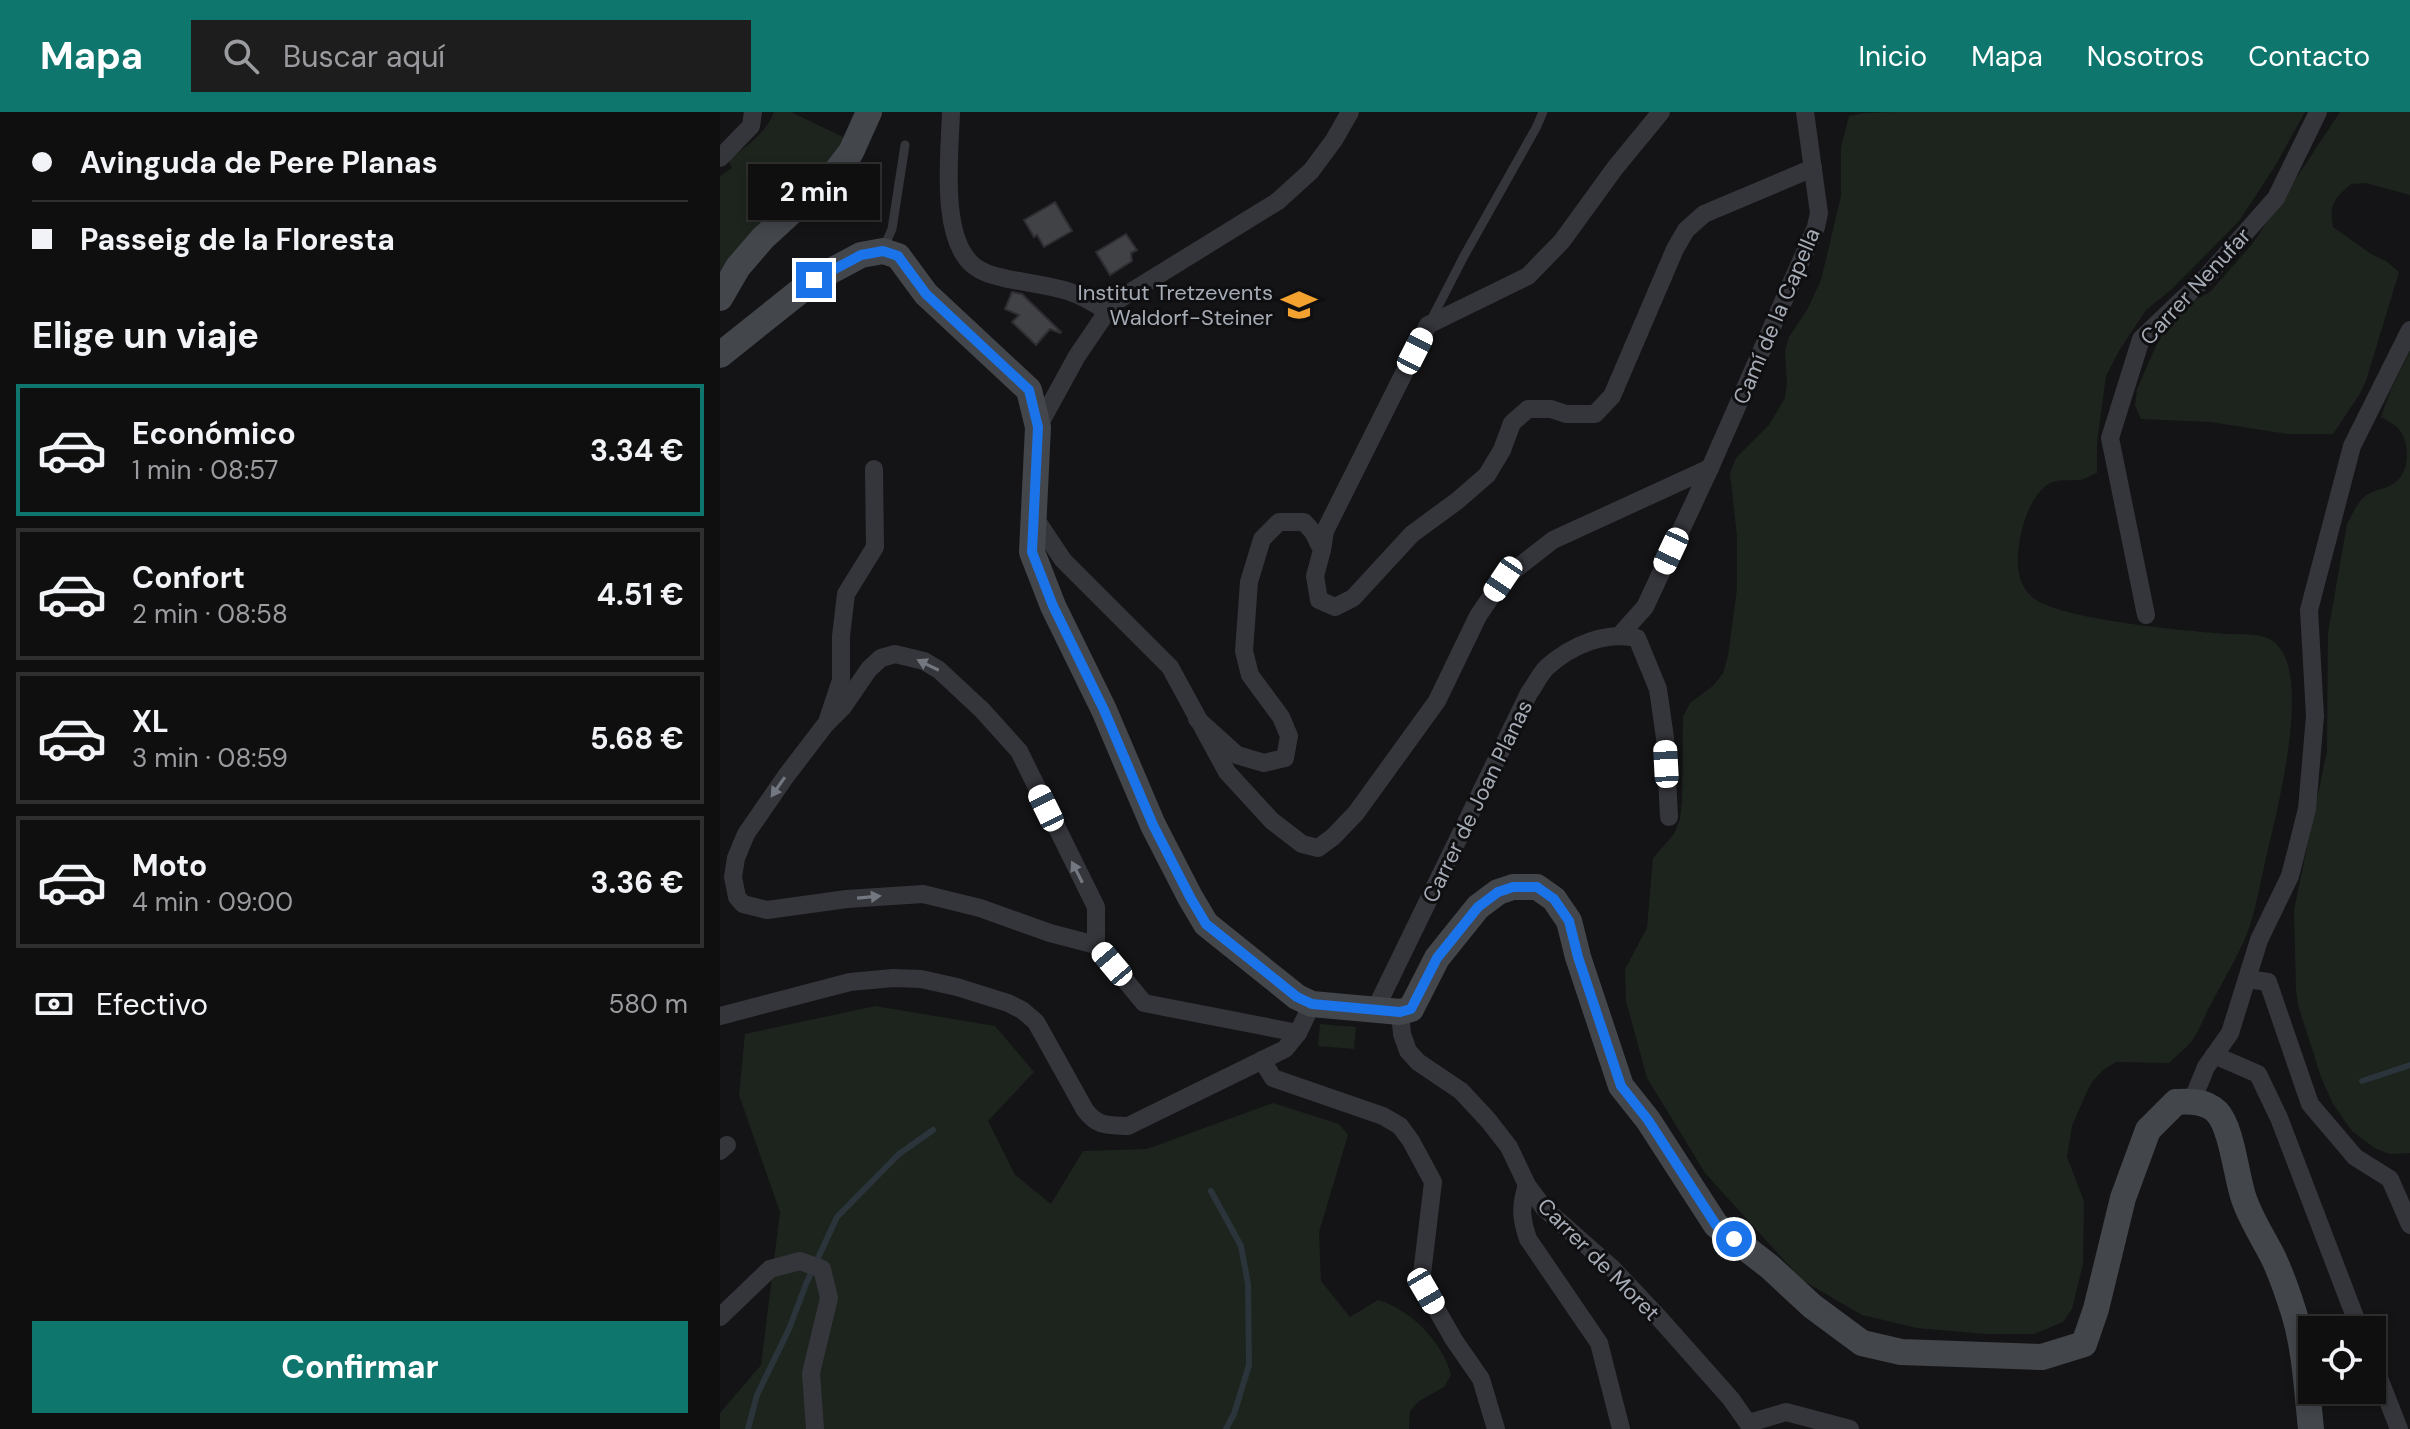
<!DOCTYPE html>
<html lang="es">
<head>
<meta charset="utf-8">
<style>
  body { margin:0; font-family:"DM Sans",sans-serif; background:#1d1d1e; color:#f1f3f6; height:100vh; display:flex; flex-direction:column; font-size:30px; white-space:nowrap }
  * { box-sizing:border-box; margin:0 }
  p { font-size:26px; color:#9b9c9f }
  .icon { flex:none; width:44px; height:44px; fill:none; stroke:currentColor; stroke-width:2; stroke-linecap:round; stroke-linejoin:round }
  .map { position:relative; flex:1; overflow:hidden }
  .details { display:flex; flex-direction:column; background:#0f0f10; width:720px }
  .details>* { flex:none }
  .guide { display:grid; align-content:center; height:176px; padding:0 32px; background:#0f0f10 }
  .buttons { position:absolute; left:1578px; top:1204px; display:grid; gap:16px }
  .buttons a { display:grid; place-items:center; width:88px; height:88px; border-radius:0px; background:#0f0f10; box-shadow:0 4px 12px #0003,0 0 0 2px #2f2f30; font-size:40px }
  .end { position:absolute; width:36px; height:36px; margin:-18px; border:10px solid #1a73e8; background:#fff; box-shadow:0 0 0 4px #fff }
  .from { border-radius:50% }
  .bubble { position:absolute; height:56px; border-radius:0px; background:#0f0f10; box-shadow:0 4px 12px #0003,0 0 0 2px #2f2f30; font-size:26px; font-weight:700; line-height:56px; text-align:center }
  .car { position:absolute; width:24px; height:48px; margin:-24px -12px; border-radius:10px; box-shadow:0 0 6px 2px #0007; background:linear-gradient(#fff 24%,#345 0 40%,#fff 0 76%,#345 0 86%,#fff 0) }
  .guide b { display:flex; align-items:center; gap:28px; height:76px; font-size:30px }
  .guide b+b { border-top:2px solid #2f2f30 }
  .guide i { width:20px; height:20px; background:#f1f3f6 }
  ul { padding:0; list-style:none }
  li { display:flex; align-items:center; gap:24px; height:132px; margin:0 16px 12px; padding:0 16px; border:4px solid #2f2f30; border-radius:0px }
  li div { flex:1 }
  li b { display:block; font-size:30px }
  li em { font-style:normal; font-weight:700 }
  li.current { border-color:#0f766e }
  li>.icon { width:72px; height:72px; stroke-width:1.5 }
  h2 { padding:0 32px; font-size:36px; line-height:96px }
  .pay { display:flex; align-items:center; gap:20px; height:88px; padding:0 32px; font-size:30px }
  .pay p { margin-inline-start:auto }
  .primary-button { display:flex; gap:16px; margin-top:auto; padding:16px 32px }
  .primary-button a { flex:1; height:92px; border-radius:0px; background:#0f766e; color:#fff; font-size:32px; font-weight:700; line-height:92px; text-align:center }
  header { display:flex; align-items:center; gap:48px; box-sizing:border-box; height:112px; padding:0 40px; background:#0f766e; color:#fff }
  header strong { font-size:38px }
  nav { display:flex; gap:44px; margin-inline-start:auto; font-size:28px }
  .search { width:560px; height:72px; background:#1d1d1e; display:flex; align-items:center; gap:20px; box-sizing:border-box; padding:0 28px; border-radius:0px; color:#9b9c9f; font-size:30px }
  main { display:flex; flex:1; min-height:0 }
  .map>svg:first-child { display:block }
</style>
</head>
<body>
<header>
<strong>Mapa</strong>
<div class="search"><svg class="icon" aria-label="search" viewBox="0 0 24 24"><circle cx="10" cy="10" r="6"/><path d="M15 15l6 6"/></svg>Buscar aquí</div>
<nav><a>Inicio</a><a>Mapa</a><a>Nosotros</a><a>Contacto</a></nav>
</header>
<main>
<section class="details">
<div class="guide">
<b><i class="from"></i>Avinguda de Pere Planas</b>
<b><i></i>Passeig de la Floresta</b>
</div>
<h2>Elige un viaje</h2>
<ul>
<li class="current"><svg class="icon" aria-label="car" viewBox="0 0 24 24"><path d="M5 17H2v-5l4-1 3-4h7l3 4 3 1v5h-3M9 17h6M6 11h13"/><circle cx="7" cy="17" r="2"/><circle cx="17" cy="17" r="2"/></svg><div><b>Económico</b><p>1 min · 08:57</p></div><em>3.34 €</em></li>
<li><svg class="icon" aria-label="car" viewBox="0 0 24 24"><path d="M5 17H2v-5l4-1 3-4h7l3 4 3 1v5h-3M9 17h6M6 11h13"/><circle cx="7" cy="17" r="2"/><circle cx="17" cy="17" r="2"/></svg><div><b>Confort</b><p>2 min · 08:58</p></div><em>4.51 €</em></li>
<li><svg class="icon" aria-label="car" viewBox="0 0 24 24"><path d="M5 17H2v-5l4-1 3-4h7l3 4 3 1v5h-3M9 17h6M6 11h13"/><circle cx="7" cy="17" r="2"/><circle cx="17" cy="17" r="2"/></svg><div><b>XL</b><p>3 min · 08:59</p></div><em>5.68 €</em></li>
<li><svg class="icon" aria-label="car" viewBox="0 0 24 24"><path d="M5 17H2v-5l4-1 3-4h7l3 4 3 1v5h-3M9 17h6M6 11h13"/><circle cx="7" cy="17" r="2"/><circle cx="17" cy="17" r="2"/></svg><div><b>Moto</b><p>4 min · 09:00</p></div><em>3.36 €</em></li>
</ul>
<div class="pay"><svg class="icon" aria-label="cash" viewBox="0 0 24 24"><path d="M3 7h18v10H3z"/><circle cx="12" cy="12" r="2"/></svg>Efectivo<p>580 m</p></div>
<div class="primary-button"><a>Confirmar</a></div>
</section>
<div class="map">
<svg width="1690" height="1317" viewBox="0 0 1690 1317">
  <rect width="100%" height="100%" fill="#141416"/>
  <g fill="#1c241d">
    <path d="M54,0H71L125,26L115,44L12,143L0,159V64L12,56L8,48C26,34 46,22 54,0Z"/>
    <path d="M1175,0H1585L1555,54L1519,109L1451,178L1426,198L1400,237L1386,264L1377,331V361C1371,363 1366,367 1360,368C1350,369 1339,367 1330,371C1309,383 1300,419 1298,441C1297,458 1299,473 1312,485C1339,508 1468,519 1507,522C1522,523 1541,520 1554,530C1594,561 1556,702 1546,746C1540,772 1536,797 1527,822C1517,846 1503,869 1491,892C1485,904 1479,919 1471,930C1465,937 1456,944 1449,951L1396,950L1383,958L1372,970L1365,984L1352,1014L1347,1045L1364,1089L1363,1152L1352,1197L1343,1210L1314,1222H1265L1197,1216L1142,1203L1082,1168L985,1061L927,966L906,889L905,857L927,816L933,746L954,722L960,707L962,690L963,605L970,591L994,573L1003,561L1008,544L1017,477V424L1010,361L1016,346L1049,313L1065,286L1067,271L1065,239L1069,225L1087,198L1101,168L1121,84V35L1129,4L1145,1Z"/>
    <path d="M1620,0H1690V83L1646,71L1631,72C1614,87 1609,92 1613,115L1651,142L1666,149L1679,160L1646,269L1639,283L1613,322H1568L1490,310L1421,307L1415,293L1417,277L1442,220L1462,195L1490,180L1533,131Z"/>
    <path d="M1690,239V1041L1670,1042L1656,1037L1632,1019L1613,992L1601,965L1578,893L1576,879L1574,798L1607,639L1608,521L1627,412C1632,403 1636,393 1644,385C1653,377 1664,378 1673,372C1690,361 1690,336 1681,320C1677,313 1668,309 1661,305L1670,280Z"/>
    <path d="M155,894L275,914L314,960L268,1009L295,1063L331,1092L363,1039L427,1037L553,991L619,1012L628,1023L599,1120L601,1169L630,1205L658,1188C690,1197 723,1230 731,1263L724,1275L699,1289L690,1299L689,1317H0V1301L41,1253L60,1100L19,983L25,922Z"/>
    <path d="M600,912L636,915L634,937L598,934Z"/>
  </g>
  <g fill="none" stroke-linecap="round" stroke-linejoin="round">
    <g stroke="#2a343a" stroke-width="6">
      <path d="M1642,969L1690,953"/>
      <path d="M491,1079L521,1134L528,1172L529,1253L514,1302L506,1317"/>
      <path d="M28,1317L37,1283L69,1217L86,1172L117,1105L179,1042L213,1018"/>
    </g>
  </g>
  <g fill="#404246" stroke="#2e2e32" stroke-width="2">
    <path d="M335,90L352,119L324,135L317,123L314,125L304,108Z"/>
    <path d="M406,122L417,138L411,141L412,149L390,163L376,140Z"/>
    <path d="M292,180L302,182L341,220L340,221L330,217L316,233L292,210L299,203L285,197Z"/>
  </g>
  <g fill="none" stroke-linecap="round" stroke-linejoin="round">
    <g stroke="#35363b" stroke-width="9">
      <path d="M164,135L172,117L185,33"/>
      <path d="M710,210L744,144L816,16L823,0"/>
    </g>
    <g stroke="#35363b" stroke-width="18">
      <path d="M231,0C230,41 219,126 254,154C264,162 276,164 288,167C330,175 350,174 386,199"/>
      <path d="M0,46L31,14L33,0"/>
      <path d="M318,315L357,244L393,191L558,89L591,59L614,28L630,0"/>
      <path d="M313,403L343,448L450,555L507,660L552,709L582,732L598,736L613,725L636,701L717,589L758,504L783,467L833,428L990,356"/>
      <path d="M602,438L605,419L708,213L808,164L842,129L895,56L941,0"/>
      <path d="M1426,503L1390,326L1421,227L1488,163L1556,86L1598,0"/>
      <path d="M900,523L925,495L990,356L1096,115L1099,101L1085,0"/>
      <path d="M108,607L121,568V524L126,482L155,435L154,357"/>
      <path d="M477,607L517,643L544,651L565,646L569,624L561,605L530,563L524,539L529,470L542,427L559,410H584L593,420L602,438L595,464L599,488L615,495L633,486L692,422L737,389L767,363L782,338L792,311L808,297H831L846,302H875L892,284L955,137L966,118L984,102L1093,56"/>
      <path d="M376,833L330,821L260,796L203,782L127,787L47,798L23,792L17,785L13,765L16,746L26,722L66,664L105,613L123,595L149,557L161,546L175,542L204,549L219,558L262,598L299,639L376,795V833L424,891L578,921"/>
      <path d="M1527,867L1548,870L1590,992L1635,1045L1670,1067L1690,1113"/>
      <path d="M655,898L809,581C815,573 820,562 827,555C852,533 885,519 917,526L938,577L945,626L949,705"/>
      <path d="M680,900L682,922L688,939L698,950L741,979L768,1008L789,1035L807,1073L824,1096L892,1156L940,1207L1011,1287L1032,1317"/>
      <path d="M0,904L130,870L173,866L201,867L237,875L288,891L302,898L316,910L365,998C378,1015 387,1013 408,1014L565,937L578,921L592,892"/>
      <path d="M1494,943L1538,962L1559,1006L1640,1218"/>
      <path d="M542,948L553,966L663,1004L680,1014L691,1029L713,1070L702,1162L706,1179L734,1228L761,1267L776,1317"/>
      <path d="M1472,989L1486,955L1510,921L1539,828L1570,764L1587,697L1595,604L1589,498L1632,334L1690,218"/>
      <path d="M0,1039L7,1033"/>
      <path d="M807,1073C800,1094 801,1107 808,1127L879,1231L901,1317"/>
      <path d="M0,1205L50,1157L80,1149L102,1157L109,1186L91,1261L95,1317"/>
      <path d="M1652,1248L1679,1317"/>
      <path d="M1029,1311L1066,1300L1130,1317"/>
    </g>
    <g stroke="#43464b" stroke-width="26">
      <path d="M0,186L18,155L43,126L118,57L131,40L149,0"/>
      <path d="M0,243L94,168L141,143L163,139L178,144L206,182L309,278L318,315L312,440L333,494L384,598L433,713L470,785L486,812L577,885L592,892L680,900L691,897L717,846L758,795L778,780L793,775H817L834,787L849,809L858,845L901,974L928,1008L996,1113L1050,1155L1092,1194L1142,1231L1181,1240L1322,1245L1364,1232L1376,1197L1403,1086L1428,1018L1456,990C1470,989 1486,989 1497,1000C1512,1016 1516,1064 1524,1087C1531,1107 1542,1124 1552,1143C1561,1161 1568,1182 1574,1201C1585,1237 1587,1279 1591,1317"/>
    </g>
  </g>
  <defs><path id="oneway-solid" d="M-6-.8H1V-3.2L6.5 0L1 3.2V.8H-6Z" transform="scale(2)"/></defs>
  <g fill="#73777f">
    <use href="#oneway-solid" transform="translate(208 553) rotate(-154)"/>
    <use href="#oneway-solid" transform="translate(58 675) rotate(125)"/>
    <use href="#oneway-solid" transform="translate(357 760) rotate(-117)"/>
    <use href="#oneway-solid" transform="translate(149 785) rotate(-5)"/>
  </g>
  <g fill="none" stroke-linecap="round" stroke-linejoin="round">
    <path stroke="#1a73e8" stroke-width="10" d="M94,168L141,143L163,139L178,144L206,182L309,278L318,315L312,440L333,494L384,598L433,713L470,785L486,812L577,885L592,892L680,900L691,897L717,846L758,795L778,780L793,775H817L834,787L849,809L858,845L901,974L928,1008L996,1113L1014,1127"/>
  </g>
  <defs>
    <g id="school-bare" transform="scale(2.76)"><path d="M0-5L7-2L0 1L-7-2ZM-4 1L0 2.5L4 1V4Q0 6-4 4Z" fill="#f3a12f" stroke="#0f0f11" stroke-width="2.5" paint-order="stroke"/></g>
  </defs>
  <g fill-rule="evenodd">
    <use href="#school-bare" x="579" y="193"/>
  </g>
  <g text-anchor="middle" stroke-width="6" stroke-linejoin="round" paint-order="stroke">
    <g font-size="22" fill="#a6acb6" stroke="#0f0f11">
      <text transform="translate(1475 174) rotate(-47)" y="8">Carrer Nenufar</text>
      <text transform="translate(1056 204) rotate(-67)" y="8">Camí de la Capella</text>
      <text transform="translate(757 689) rotate(-64)" y="8">Carrer de Joan Planas</text>
      <text transform="translate(879 1147) rotate(45)" y="8">Carrer de Moret</text>
    </g>
    <g font-size="22" fill="#a6acb6" stroke="#0f0f11" text-anchor="end">
      <text x="553" y="188">Institut Tretzevents<tspan x="553" dy="25">Waldorf-Steiner</tspan></text>
    </g>
  </g>
</svg>
<div class="buttons">
<a><svg class="icon" aria-label="locate" viewBox="0 0 24 24"><circle cx="12" cy="12" r="6"/><path d="M12 2v4M12 18v4M2 12h4M18 12h4"/></svg></a>
</div>
<i class="end from" style="left:1014px;top:1127px"></i>
<i class="end" style="left:94px;top:168px"></i>
<div class="bubble" style="left:28px;top:52px;width:132px">2 min</div>
<i class="car" style="left:695px;top:239px;rotate:27deg"></i>
<i class="car" style="left:951px;top:439px;rotate:205deg"></i>
<i class="car" style="left:783px;top:467px;rotate:214deg"></i>
<i class="car" style="left:946px;top:652px;rotate:357deg"></i>
<i class="car" style="left:326px;top:696px;rotate:334deg"></i>
<i class="car" style="left:392px;top:852px;rotate:320deg"></i>
<i class="car" style="left:706px;top:1179px;rotate:150deg"></i>
</div>
</main>
</body>
</html>
